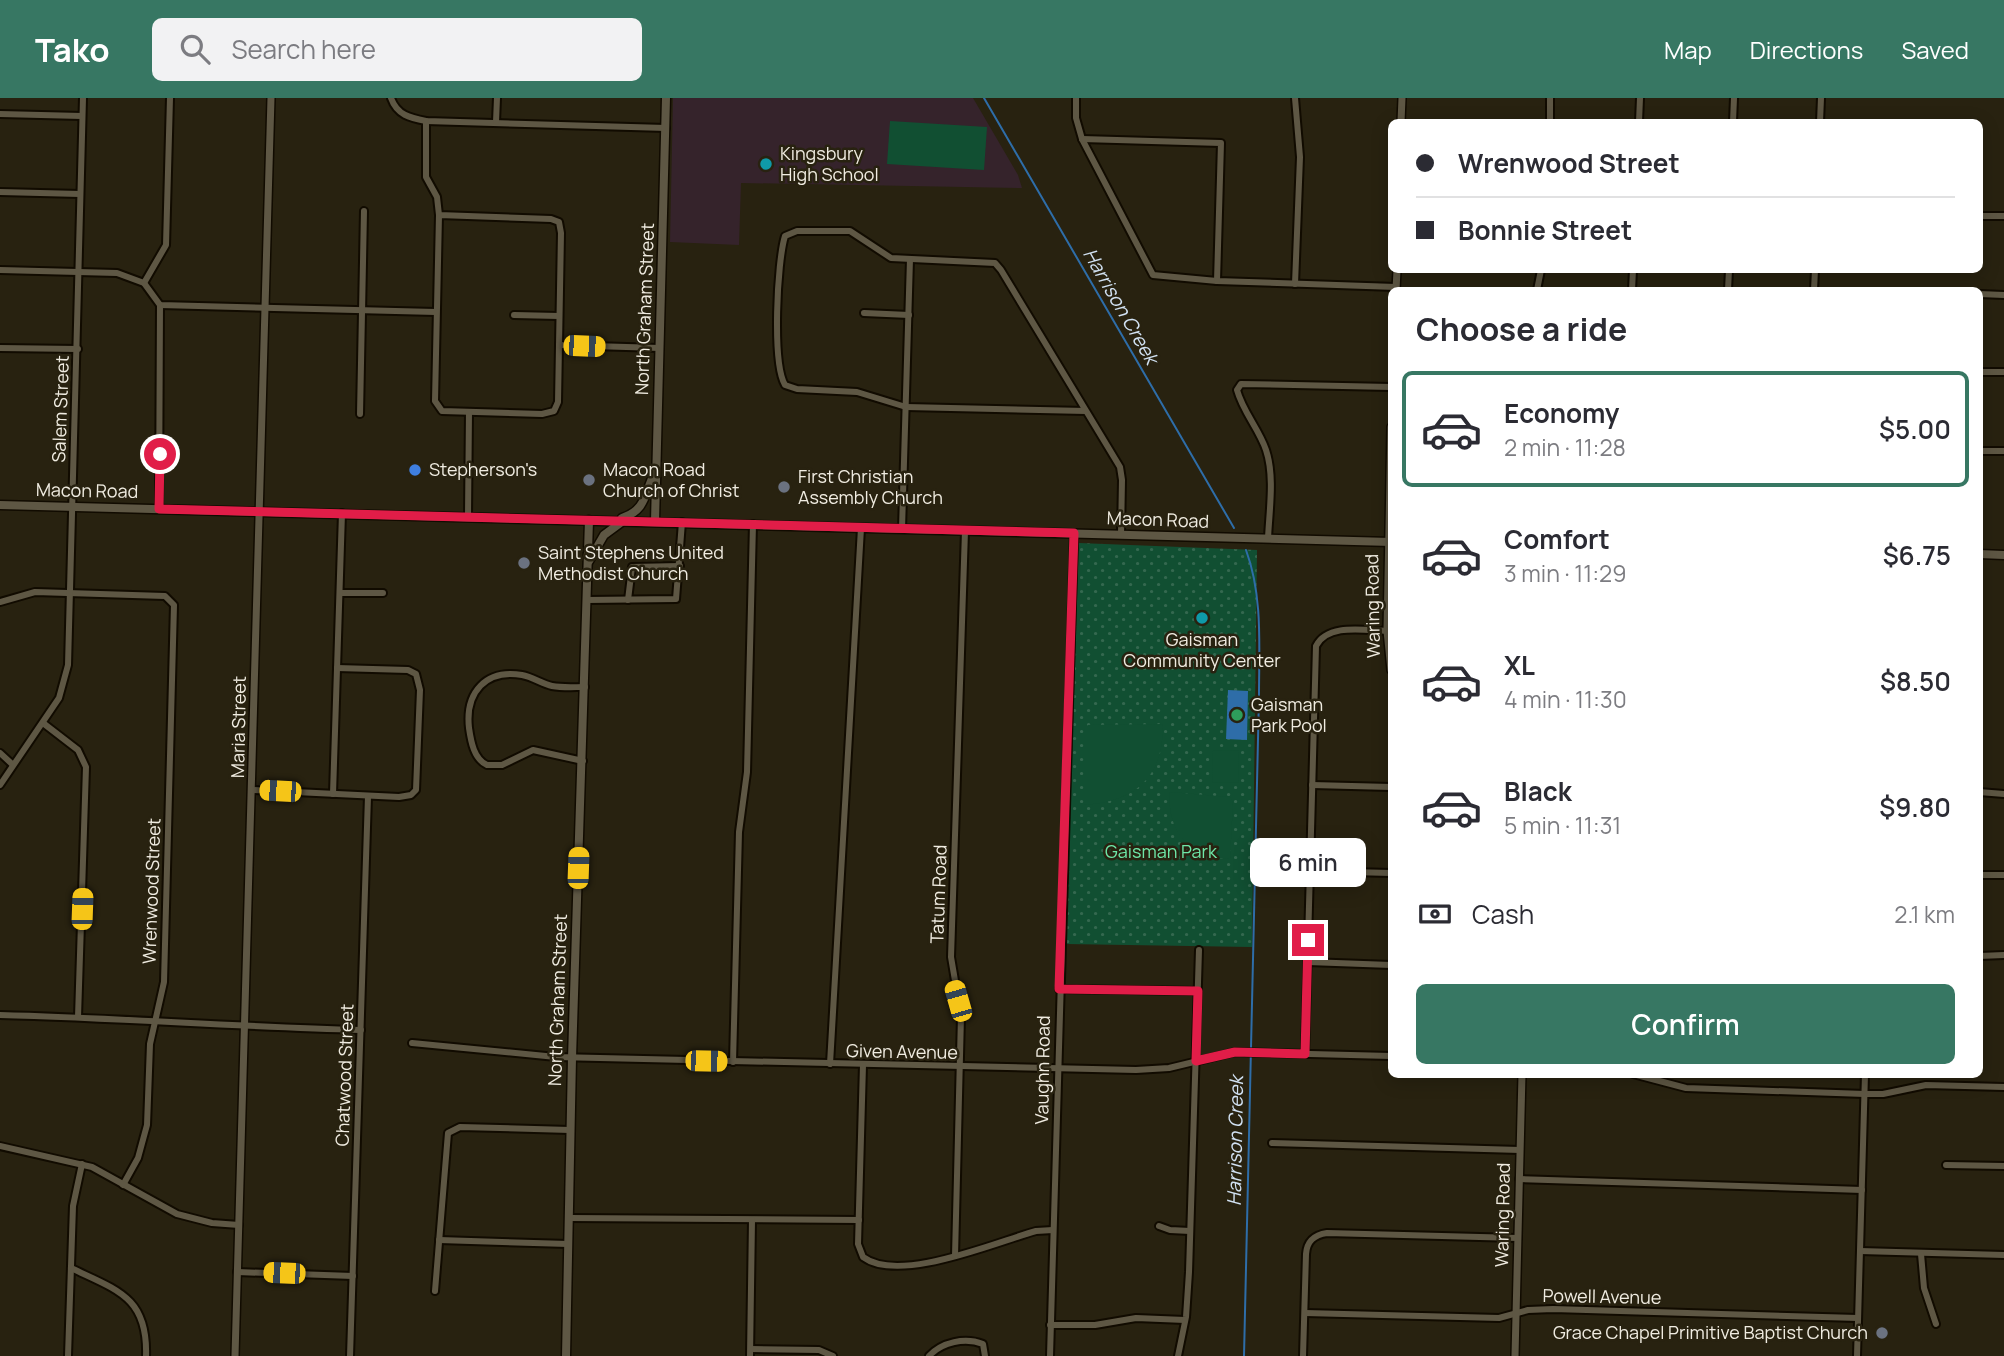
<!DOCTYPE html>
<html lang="en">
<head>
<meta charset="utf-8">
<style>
  body { margin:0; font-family:Manrope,sans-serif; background:#f2f2f3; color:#2b2b33; height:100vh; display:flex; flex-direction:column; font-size:26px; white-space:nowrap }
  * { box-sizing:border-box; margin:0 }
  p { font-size:23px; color:#7c7c81 }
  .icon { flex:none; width:38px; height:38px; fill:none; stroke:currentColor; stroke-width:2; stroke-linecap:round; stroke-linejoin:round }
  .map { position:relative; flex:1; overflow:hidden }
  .drawer { position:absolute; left:1388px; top:189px; width:595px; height:791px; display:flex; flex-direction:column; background:#fff; border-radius:10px; box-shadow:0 4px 18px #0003 }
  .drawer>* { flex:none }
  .guide { position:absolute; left:1388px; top:21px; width:595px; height:154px; border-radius:10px; box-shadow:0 4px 18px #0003; display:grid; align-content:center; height:154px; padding:0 28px; background:#fff }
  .end { position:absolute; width:32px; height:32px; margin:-16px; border:9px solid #e11d48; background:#fff; box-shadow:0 0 0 4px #fff }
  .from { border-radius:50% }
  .bubble { position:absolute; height:49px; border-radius:10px; background:#fff; box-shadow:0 4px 18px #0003; font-size:23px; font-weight:600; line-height:49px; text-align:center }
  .car { position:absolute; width:21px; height:42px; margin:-21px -10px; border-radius:9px; box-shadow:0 0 5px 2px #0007; background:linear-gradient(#f5c518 24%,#345 0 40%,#f5c518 0 76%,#345 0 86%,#f5c518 0) }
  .guide b { display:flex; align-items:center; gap:24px; height:66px; font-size:26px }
  .guide b+b { border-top:2px solid #e1e1e2 }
  .guide i { width:18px; height:18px; background:#2b2b33 }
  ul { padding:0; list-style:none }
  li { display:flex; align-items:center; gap:21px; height:116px; margin:0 14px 10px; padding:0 14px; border:4px solid transparent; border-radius:10px }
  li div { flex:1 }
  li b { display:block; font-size:26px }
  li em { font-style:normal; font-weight:600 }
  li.on { border-color:#377763 }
  li>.icon { width:63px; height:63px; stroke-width:1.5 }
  h2 { padding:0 28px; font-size:32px; line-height:84px }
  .pay { display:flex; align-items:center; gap:18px; height:77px; padding:0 28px; font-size:26px }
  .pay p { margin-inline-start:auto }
  .button { display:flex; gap:14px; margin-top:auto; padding:14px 28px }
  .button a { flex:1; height:80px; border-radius:10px; background:#377763; color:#fff; font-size:28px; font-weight:600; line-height:80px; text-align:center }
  header { display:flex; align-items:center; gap:42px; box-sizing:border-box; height:98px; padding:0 35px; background:#377763; color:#fff }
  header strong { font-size:33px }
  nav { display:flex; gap:38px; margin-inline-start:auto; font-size:24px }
  .search { width:490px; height:63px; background:#f2f2f3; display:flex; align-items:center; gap:18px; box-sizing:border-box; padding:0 24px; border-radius:10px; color:#7c7c81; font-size:26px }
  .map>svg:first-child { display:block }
</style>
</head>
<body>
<header>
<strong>Tako</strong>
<div class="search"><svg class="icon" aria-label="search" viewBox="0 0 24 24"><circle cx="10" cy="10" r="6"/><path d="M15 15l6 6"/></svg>Search here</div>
<nav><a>Map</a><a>Directions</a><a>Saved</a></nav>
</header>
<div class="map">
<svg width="2004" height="1258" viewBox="0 0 2004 1258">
  <defs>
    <pattern id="grass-dots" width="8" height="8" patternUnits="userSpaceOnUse" patternTransform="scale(1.75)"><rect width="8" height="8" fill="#114f32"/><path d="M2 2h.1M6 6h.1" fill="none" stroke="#34684f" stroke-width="1.8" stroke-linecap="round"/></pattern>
  </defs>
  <rect width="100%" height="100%" fill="#282210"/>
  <path fill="#35232b" d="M673,0H973L1018,77L1022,90L741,85L739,147L670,144Z"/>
  <path fill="url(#grass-dots)" d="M1079,445L1257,452L1252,849L1066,846Z"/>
  <g fill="#114f32">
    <path d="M890,23L987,29L984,72L887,66Z"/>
    <path d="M1163,626C1163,680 1136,703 1084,707V632L1088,627Z"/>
    <path d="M1213,652L1239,653L1238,685L1212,684Z"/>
    <path d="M1170,694L1230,699L1233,704L1230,761C1190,761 1166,732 1170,694Z"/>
  </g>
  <path fill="#2e6da8" d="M1228,592L1248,593L1247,642L1226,641Z"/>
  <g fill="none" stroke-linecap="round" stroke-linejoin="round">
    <g stroke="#2e6da8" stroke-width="2">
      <path d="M984,0L1234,430"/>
      <path d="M1244,1258L1259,597C1259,549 1263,498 1246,452"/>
    </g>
    <g stroke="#110b00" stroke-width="10">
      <g id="minor">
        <path d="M391,0C397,17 410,20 426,23L666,30"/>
        <path d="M1076,0V20L1082,41L1153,177L1217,183L1396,189"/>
        <path d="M1295,0L1300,59L1295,186"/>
        <path d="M0,16L82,18"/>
        <path d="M426,23V79L437,99L439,117L435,303L442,313L542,316L554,313L558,304L561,135L559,124L551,121L439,117"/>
        <path d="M496,24L497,0"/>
        <path d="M1550,24V0"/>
        <path d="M1639,24L1640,0"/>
        <path d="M1733,24L1734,0"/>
        <path d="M1820,24L1821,0"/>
        <path d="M1082,41L1221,45L1217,183"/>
        <path d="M0,94L80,96"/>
        <path d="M1979,118H2004"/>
        <path d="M0,172L117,175L144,185L160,207L436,214"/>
        <path d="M144,185L166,147L170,0"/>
        <path d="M1537,192L1541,172"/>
        <path d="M1632,192L1633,172"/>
        <path d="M1728,192L1729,172"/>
        <path d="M1814,192L1815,172"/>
        <path d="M1979,196L2004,197"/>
        <path d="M864,215L909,217"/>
        <path d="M514,217L559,218"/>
        <path d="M559,247L660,250"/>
        <path d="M0,250L78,251"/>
        <path d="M1979,274H2004"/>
        <path d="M1086,313L906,309L857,294L797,291L785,287C772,265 777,164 785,138L797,133H850L891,160L995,165L1001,172L1120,369L1122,382L1121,437"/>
        <path d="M360,316L364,113"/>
        <path d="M1979,353H2004"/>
        <path d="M159,411L160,207"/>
        <path d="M468,418L469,314"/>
        <path d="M902,431L910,161"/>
        <path d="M1268,441C1269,414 1275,379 1266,352C1259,331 1243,314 1237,292L1241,286L1391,289"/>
        <path d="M340,495H383"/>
        <path d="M587,502L676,501L682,424"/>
        <path d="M628,502L632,469L680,468"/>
        <path d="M0,504L35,494L165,498L174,507L164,884L150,946L147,1027L138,1060L123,1087"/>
        <path d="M43,625L78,652L86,669L78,919"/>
        <path d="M0,655L12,666"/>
        <path d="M583,663L533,652L502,667H487C474,661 471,644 469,630C465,594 486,571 522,577C533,579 542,586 552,588C563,590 574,589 585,589"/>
        <path d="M0,687L59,600L68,567L83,0"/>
        <path d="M1312,687L1391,689"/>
        <path d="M253,692L399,699L411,697L416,692L420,592L416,576L408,572L337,570"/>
        <path d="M1979,694L2004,696"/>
        <path d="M333,696L342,415"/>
        <path d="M1310,773L1391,775"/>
        <path d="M1979,777H2004"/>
        <path d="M1979,858L2004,857"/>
        <path d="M1308,864L1391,867"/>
        <path d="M1059,891L1198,893"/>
        <path d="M0,917C121,920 240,929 361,932"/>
        <path d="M412,945L556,959L1136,972L1169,970L1235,954L1391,958"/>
        <path d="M1305,956L1316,548C1328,524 1367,533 1391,533"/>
        <path d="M733,964L739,734L747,674L753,426"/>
        <path d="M830,966L861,430"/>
        <path d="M863,967L858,1146L863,1159C899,1186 996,1144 1036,1133L1053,1132"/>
        <path d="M1633,976L1686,990L1865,996H1883L1926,987L2004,989"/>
        <path d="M1272,1045L1520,1052"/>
        <path d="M0,1048L92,1069L177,1116L212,1125L239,1127"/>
        <path d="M1946,1067L2004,1068"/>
        <path d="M1519,1081L1862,1092"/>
        <path d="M569,1120L859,1122"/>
        <path d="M1159,1128L1170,1132L1190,1133"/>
        <path d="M439,1142L568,1146"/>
        <path d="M1860,1153L2004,1157"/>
        <path d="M1921,1156L1924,1190L1936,1226"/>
        <path d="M955,1158L961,918L951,859L965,433"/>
        <path d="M71,1170C117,1192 148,1199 146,1258"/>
        <path d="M237,1174L353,1178"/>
        <path d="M435,1193L448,1035L460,1029L570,1032"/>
        <path d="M1305,1215L1499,1220L1528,1212L1553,1211L1858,1220"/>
        <path d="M1050,1227H1095L1136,1220L1185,1222"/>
        <path d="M751,1251L819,1252L833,1258"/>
        <path d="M68,1258L73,1108L82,1066"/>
        <path d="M350,1258L368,698"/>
        <path d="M750,1258L752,1122"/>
        <path d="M929,1258C942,1244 965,1239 983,1246L985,1258"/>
        <path d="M1050,1258L1074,435"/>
        <path d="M1178,1258L1186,1219L1189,1174L1199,852"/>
        <path d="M1303,1258L1306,1156C1307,1143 1314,1137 1327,1135L1518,1140"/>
        <path d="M1857,1258L1865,976"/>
      </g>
    </g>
    <g stroke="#110b00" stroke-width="10">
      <g id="tertiary">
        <path d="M1401,24L1402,0"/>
        <path d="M1396,192L1397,172"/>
        <path d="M1391,329L1387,533L1391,572"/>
        <path d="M235,1258L271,0"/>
        <path d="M1515,1258L1522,976"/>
      </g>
    </g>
    <g stroke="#110b00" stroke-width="11">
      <g id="secondary">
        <path d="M0,407L1391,444"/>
        <path d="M622,420C647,412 644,395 655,374"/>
        <path d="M655,423L666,0"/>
        <path d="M1979,456L2004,457"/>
        <path d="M589,463L604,437L623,423"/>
        <path d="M566,1258L572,960L589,422"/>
      </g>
    </g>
    <use href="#minor" stroke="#5e5744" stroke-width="6"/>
    <use href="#tertiary" stroke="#5e5744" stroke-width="7"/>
    <use href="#secondary" stroke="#5e5744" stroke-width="8"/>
  </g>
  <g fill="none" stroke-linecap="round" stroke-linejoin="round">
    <path stroke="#e11d48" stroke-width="9" d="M160,356L159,411L1074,435L1059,891L1198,893L1196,963L1235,954L1305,956L1308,842"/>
  </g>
  <g fill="#0f9aa8" stroke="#282210" stroke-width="2.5">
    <circle cx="766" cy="66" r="7"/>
    <circle cx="1202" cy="520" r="7"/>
  </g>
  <circle fill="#3f7fe0" stroke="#282210" stroke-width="2.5" cx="415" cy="372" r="7"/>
  <g fill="#6b7280" stroke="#282210" stroke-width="2.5">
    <circle cx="589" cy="382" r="7"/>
    <circle cx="784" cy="389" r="7"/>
    <circle cx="524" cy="465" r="7"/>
    <circle cx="1882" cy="1235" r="7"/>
  </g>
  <circle fill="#2e9e5b" stroke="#282210" stroke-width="2.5" cx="1237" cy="617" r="7"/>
  <g text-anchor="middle" stroke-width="5" stroke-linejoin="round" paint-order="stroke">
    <g font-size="18" fill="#f0ece1" stroke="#282210" text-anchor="start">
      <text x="780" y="62">Kingsbury<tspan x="780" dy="21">High School</tspan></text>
      <text x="429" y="378">Stepherson's</text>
      <text x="603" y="378">Macon Road<tspan x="603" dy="21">Church of Christ</tspan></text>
      <text x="798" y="385">First Christian<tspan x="798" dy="21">Assembly Church</tspan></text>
      <text x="538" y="461">Saint Stephens United<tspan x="538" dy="21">Methodist Church</tspan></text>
      <text x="1202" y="548" text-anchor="middle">Gaisman<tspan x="1202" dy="21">Community Center</tspan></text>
      <text x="1251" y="613">Gaisman<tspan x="1251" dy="21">Park Pool</tspan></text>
      <text x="1868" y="1241" text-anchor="end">Grace Chapel Primitive Baptist Church</text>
    </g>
    <g font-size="18" fill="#f0ece1" stroke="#282210">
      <text transform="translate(645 211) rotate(-88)" y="6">North Graham Street</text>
      <text transform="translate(61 311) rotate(-88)" y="6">Salem Street</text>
      <text transform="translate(87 393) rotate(1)" y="6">Macon Road</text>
      <text transform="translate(1158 422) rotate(2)" y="6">Macon Road</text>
      <text transform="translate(1373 508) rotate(-91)" y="6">Waring Road</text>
      <text transform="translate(239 629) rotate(-89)" y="6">Maria Street</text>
      <text transform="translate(152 793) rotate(-88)" y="6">Wrenwood Street</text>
      <text transform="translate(939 796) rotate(-88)" y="6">Tatum Road</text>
      <text transform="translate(558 902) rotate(-88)" y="6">North Graham Street</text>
      <text transform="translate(902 954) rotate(1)" y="6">Given Avenue</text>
      <text transform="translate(1043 972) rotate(-89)" y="6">Vaughn Road</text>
      <text transform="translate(345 977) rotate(-88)" y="6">Chatwood Street</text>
      <text transform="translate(1503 1117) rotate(-89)" y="6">Waring Road</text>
      <text transform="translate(1602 1199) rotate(1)" y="6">Powell Avenue</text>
    </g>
    <g font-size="18" fill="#6ee7a8" stroke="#282210">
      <text x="1161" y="760">Gaisman Park</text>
    </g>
    <g font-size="19" font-style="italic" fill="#d2e2f3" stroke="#282210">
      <text transform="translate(1121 208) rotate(60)" y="7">Harrison Creek</text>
      <text transform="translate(1235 1043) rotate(-89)" y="7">Harrison Creek</text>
    </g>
  </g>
</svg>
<i class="end from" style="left:160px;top:356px"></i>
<i class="end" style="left:1308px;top:842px"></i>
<div class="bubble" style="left:1250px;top:740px;width:116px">6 min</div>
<i class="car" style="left:584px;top:248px;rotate:92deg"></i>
<i class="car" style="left:280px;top:693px;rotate:273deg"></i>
<i class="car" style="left:578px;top:770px;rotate:2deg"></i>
<i class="car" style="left:82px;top:811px;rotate:2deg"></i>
<i class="car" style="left:958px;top:903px;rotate:344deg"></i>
<i class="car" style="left:706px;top:963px;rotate:91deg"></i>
<i class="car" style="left:284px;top:1175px;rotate:272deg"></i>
<div class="guide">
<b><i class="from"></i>Wrenwood Street</b>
<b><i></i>Bonnie Street</b>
</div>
<section class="drawer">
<h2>Choose a ride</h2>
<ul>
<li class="on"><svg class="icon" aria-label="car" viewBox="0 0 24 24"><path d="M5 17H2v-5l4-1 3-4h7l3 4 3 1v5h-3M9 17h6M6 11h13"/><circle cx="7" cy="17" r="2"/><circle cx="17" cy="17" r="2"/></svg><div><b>Economy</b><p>2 min · 11:28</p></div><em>$5.00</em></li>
<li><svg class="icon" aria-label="car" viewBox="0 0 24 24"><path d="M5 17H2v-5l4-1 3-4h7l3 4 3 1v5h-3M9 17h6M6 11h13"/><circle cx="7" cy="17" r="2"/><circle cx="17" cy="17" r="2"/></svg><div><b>Comfort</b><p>3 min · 11:29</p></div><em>$6.75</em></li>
<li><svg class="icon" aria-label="car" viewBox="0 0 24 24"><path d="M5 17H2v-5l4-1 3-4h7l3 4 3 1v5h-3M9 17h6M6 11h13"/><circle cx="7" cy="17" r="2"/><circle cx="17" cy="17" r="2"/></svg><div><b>XL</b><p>4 min · 11:30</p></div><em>$8.50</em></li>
<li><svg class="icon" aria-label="car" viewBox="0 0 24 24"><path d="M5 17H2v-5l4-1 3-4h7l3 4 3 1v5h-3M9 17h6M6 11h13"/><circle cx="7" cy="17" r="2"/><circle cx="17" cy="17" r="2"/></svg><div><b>Black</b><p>5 min · 11:31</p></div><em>$9.80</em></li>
</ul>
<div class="pay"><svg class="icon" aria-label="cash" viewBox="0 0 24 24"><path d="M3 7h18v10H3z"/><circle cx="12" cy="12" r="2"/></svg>Cash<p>2.1 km</p></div>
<div class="button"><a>Confirm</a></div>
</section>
</div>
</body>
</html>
